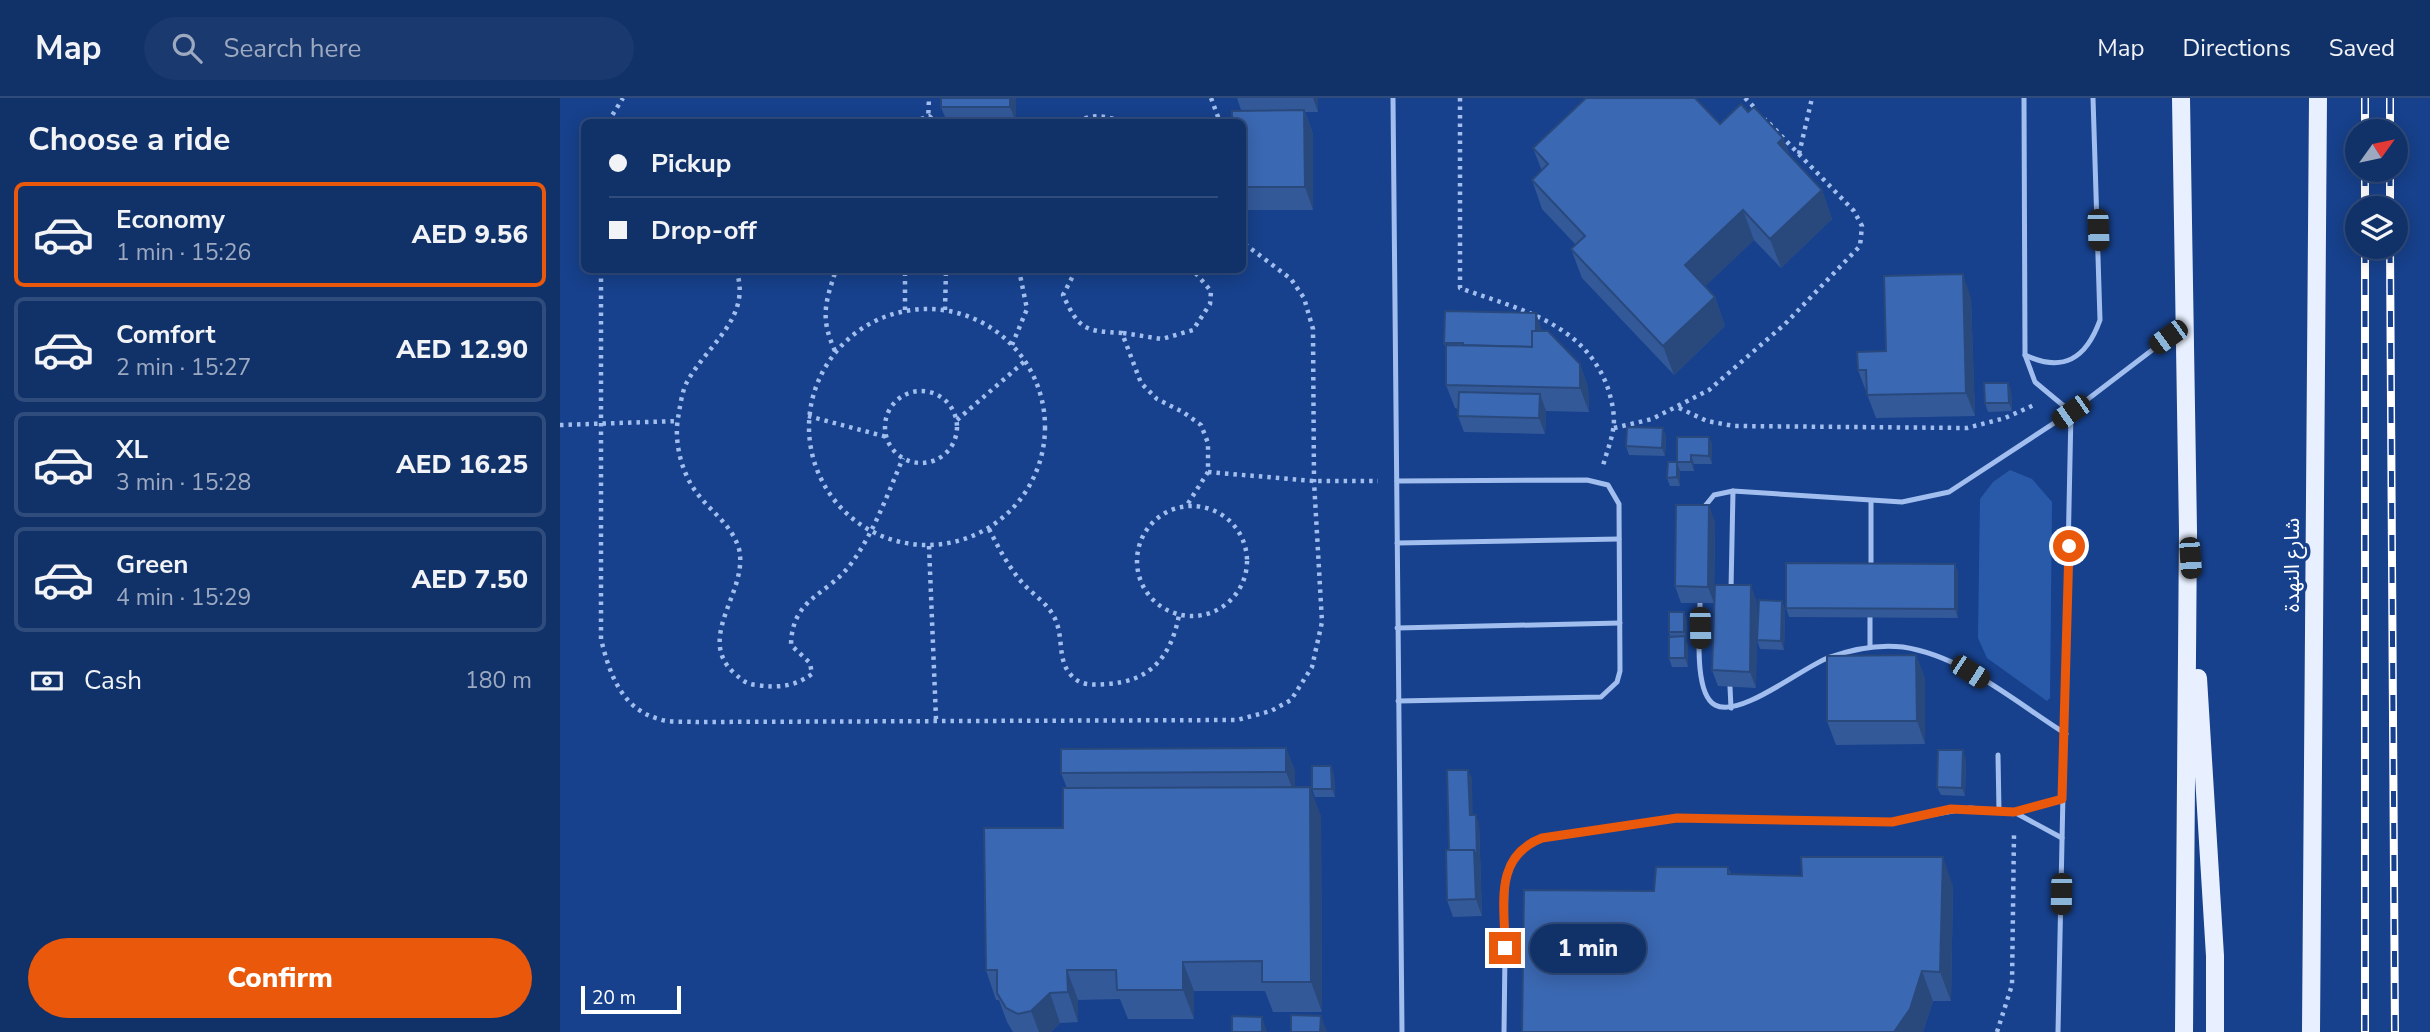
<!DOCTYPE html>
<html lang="en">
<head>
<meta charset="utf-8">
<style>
  body { margin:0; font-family:"Nunito Sans","Noto Sans Arabic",sans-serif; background:#1a396f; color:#f1f3f6; height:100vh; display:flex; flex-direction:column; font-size:26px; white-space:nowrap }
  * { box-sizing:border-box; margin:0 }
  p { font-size:23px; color:#9ca9c0 }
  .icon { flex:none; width:38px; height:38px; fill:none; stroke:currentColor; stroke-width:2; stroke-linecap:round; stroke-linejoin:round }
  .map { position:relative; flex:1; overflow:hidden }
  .sheet { display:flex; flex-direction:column; background:#113169; width:560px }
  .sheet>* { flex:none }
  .hud { position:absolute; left:21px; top:21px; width:665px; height:154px; border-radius:10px; box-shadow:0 4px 18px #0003,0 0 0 2px #304c7d; display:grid; align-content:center; height:154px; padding:0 28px; background:#113169 }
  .needle { width:46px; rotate:57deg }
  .buttons { position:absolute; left:1785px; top:21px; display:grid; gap:14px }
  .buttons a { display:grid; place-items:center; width:63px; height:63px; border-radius:50%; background:#113169; box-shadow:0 4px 18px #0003,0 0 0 2px #304c7d; font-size:35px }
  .scale { position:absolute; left:21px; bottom:18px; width:100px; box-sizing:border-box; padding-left:7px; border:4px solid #fff; border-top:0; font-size:19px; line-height:24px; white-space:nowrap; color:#fff; -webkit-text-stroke:5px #17418c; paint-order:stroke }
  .end { position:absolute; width:32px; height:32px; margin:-16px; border:9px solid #ea580c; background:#fff; box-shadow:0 0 0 4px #fff }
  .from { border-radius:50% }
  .bubble { position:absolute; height:49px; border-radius:24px; background:#113169; box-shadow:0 4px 18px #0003,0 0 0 2px #304c7d; font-size:23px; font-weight:800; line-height:49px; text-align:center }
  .car { position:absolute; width:21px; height:42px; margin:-21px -10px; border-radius:9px; box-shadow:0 0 5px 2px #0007; background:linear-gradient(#222 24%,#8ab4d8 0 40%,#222 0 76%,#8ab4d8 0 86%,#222 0) }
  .hud b { display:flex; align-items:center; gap:24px; height:66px; font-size:26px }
  .hud b+b { border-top:2px solid #304c7d }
  .hud i { width:18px; height:18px; background:#f1f3f6 }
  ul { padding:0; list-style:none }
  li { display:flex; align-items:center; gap:21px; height:105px; margin:0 14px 10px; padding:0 14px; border:4px solid #304c7d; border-radius:10px }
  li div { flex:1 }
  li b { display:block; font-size:26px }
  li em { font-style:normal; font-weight:800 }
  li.selected { border-color:#ea580c }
  li>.icon { width:63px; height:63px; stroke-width:1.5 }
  h2 { padding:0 28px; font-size:32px; line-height:84px }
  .pay { display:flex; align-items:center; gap:18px; height:77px; padding:0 28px; font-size:26px }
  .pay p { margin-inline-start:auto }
  .button { display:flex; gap:14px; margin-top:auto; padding:14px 28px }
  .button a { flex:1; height:80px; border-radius:42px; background:#ea580c; color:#fff; font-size:28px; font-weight:800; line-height:80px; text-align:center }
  header { display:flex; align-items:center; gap:42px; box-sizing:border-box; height:98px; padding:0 35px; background:#113169; border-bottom:2px solid #304c7d }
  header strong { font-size:33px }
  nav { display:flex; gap:38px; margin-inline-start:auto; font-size:24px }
  .search { width:490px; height:63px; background:#1a396f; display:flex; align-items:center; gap:18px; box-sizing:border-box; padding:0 24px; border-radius:38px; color:#9ca9c0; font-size:26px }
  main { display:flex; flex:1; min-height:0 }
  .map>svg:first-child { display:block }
</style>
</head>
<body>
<header>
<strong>Map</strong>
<div class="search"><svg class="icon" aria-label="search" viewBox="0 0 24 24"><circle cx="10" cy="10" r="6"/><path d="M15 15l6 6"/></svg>Search here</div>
<nav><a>Map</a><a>Directions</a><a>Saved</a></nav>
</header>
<main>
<section class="sheet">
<h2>Choose a ride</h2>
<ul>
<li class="selected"><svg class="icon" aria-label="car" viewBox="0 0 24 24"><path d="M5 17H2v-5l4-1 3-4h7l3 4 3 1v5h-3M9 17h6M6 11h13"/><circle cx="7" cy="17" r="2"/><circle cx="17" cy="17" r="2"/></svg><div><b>Economy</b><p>1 min · 15:26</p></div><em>AED 9.56</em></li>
<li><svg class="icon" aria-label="car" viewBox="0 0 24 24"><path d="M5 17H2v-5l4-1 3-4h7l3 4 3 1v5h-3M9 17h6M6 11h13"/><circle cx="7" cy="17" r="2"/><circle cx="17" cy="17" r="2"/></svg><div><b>Comfort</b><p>2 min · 15:27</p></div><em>AED 12.90</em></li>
<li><svg class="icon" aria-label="car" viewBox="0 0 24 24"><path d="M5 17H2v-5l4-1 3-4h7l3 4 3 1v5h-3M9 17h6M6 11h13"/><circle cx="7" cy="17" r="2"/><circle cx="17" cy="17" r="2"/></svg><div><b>XL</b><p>3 min · 15:28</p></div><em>AED 16.25</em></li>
<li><svg class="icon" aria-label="car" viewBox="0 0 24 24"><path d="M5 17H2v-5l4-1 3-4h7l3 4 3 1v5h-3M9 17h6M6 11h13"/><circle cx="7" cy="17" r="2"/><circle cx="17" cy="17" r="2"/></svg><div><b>Green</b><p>4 min · 15:29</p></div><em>AED 7.50</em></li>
</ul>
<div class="pay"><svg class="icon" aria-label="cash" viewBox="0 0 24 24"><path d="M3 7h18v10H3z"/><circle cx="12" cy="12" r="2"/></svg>Cash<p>180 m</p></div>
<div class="button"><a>Confirm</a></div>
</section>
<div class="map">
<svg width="1870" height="934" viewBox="0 0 1870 934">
  <rect width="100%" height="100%" fill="#17418c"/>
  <path fill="#295aaa" d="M1450,372L1472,381L1492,404L1490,600L1487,603L1427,560L1418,540L1420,401L1433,384Z"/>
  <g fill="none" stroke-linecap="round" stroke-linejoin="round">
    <g stroke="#a1beef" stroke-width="4.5" stroke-dasharray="3.5 5" stroke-linecap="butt">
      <path d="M651,0L660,24"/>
      <path d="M900,0V190C957,211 1020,223 1046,285C1051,298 1056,318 1053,332C1051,344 1046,356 1043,368"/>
      <path d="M1185,0L1197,12"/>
      <path d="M48,24L63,0"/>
      <path d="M353,24L369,18L376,24"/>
      <path d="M368,24L369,0"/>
      <path d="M517,24C533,15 547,18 563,24"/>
      <path d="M1239,56L1252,0"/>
      <path d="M41,172V541C49,574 61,611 99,621C110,625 125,623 137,624L677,622L711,613L731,602L752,569L762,524L754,383L753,231L744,200L731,181L682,144"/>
      <path d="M176,172C193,219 147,247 127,284C122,293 120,309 118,320C114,343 121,372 134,391C148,412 172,426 179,451C189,493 135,539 174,575C182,582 186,586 196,587C218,590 234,589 252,576L250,565L231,547C232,498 269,498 293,463C315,432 328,395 343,360"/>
      <path d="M516,172L503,197C519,232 525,233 562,235L581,285L597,301L623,314L641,327L648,345V374L627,407"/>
      <circle cx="367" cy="329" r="118"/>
      <path d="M345,212V172"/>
      <path d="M385,212L386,172"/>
      <path d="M563,235L602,241L633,232L650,206L651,193L633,172"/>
      <path d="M452,247L467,211L459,172"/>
      <path d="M275,253C260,220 265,205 276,172"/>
      <circle cx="361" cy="329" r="36"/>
      <path d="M1119,310L1147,323L1174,328L1407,330L1445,320L1474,307"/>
      <path d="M248,318L327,339"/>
      <path d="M397,322L465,263"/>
      <path d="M0,327L118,323"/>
      <path d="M1054,330L1092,321L1149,292L1225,226L1300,148L1302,128L1294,113L1205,21"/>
      <path d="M648,374L754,383H818"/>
      <circle cx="632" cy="463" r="55"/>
      <path d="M429,431C438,449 447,466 460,482C472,497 491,506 497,526C503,543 498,563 511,577C520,588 533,587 546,586C590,584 611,559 619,517"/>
      <path d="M369,448L376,621"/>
      <path d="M1437,934L1452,887L1454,735"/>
    </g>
    <g stroke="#a1beef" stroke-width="5">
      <path d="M833,0L842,934"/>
      <path d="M1464,0L1465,257L1475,284L1511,314L1498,934"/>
      <path d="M1465,257C1503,275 1526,261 1540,222L1533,0"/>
      <path d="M837,383L1027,382L1048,387L1059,406L1060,573L1057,584L1041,599L838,603"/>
      <path d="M1141,413L1154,397L1173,393L1342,404L1389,394L1511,314L1621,230"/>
      <path d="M837,445L1059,441"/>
      <path d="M1311,473V403"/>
      <path d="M1171,491L1173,393"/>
      <path d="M1140,505C1140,528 1133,595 1155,607C1180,621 1244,568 1270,559C1293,551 1318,546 1343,549C1403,558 1455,604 1506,636"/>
      <path d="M837,530L1060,525"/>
      <path d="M1310,549V519"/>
      <path d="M1170,589L1171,610"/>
      <path d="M1438,657L1439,713"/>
      <path d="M1454,714L1502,701"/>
      <path d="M944,934L946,777C953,756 961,748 982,740L1117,720L1331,724L1410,710L1454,714L1502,740"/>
    </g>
    <g stroke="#e8f0ff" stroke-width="18">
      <path d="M1621,0L1628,433L1624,934"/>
      <path d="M1638,580L1655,858V934"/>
      <path d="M1751,934L1758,0"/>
    </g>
    <g stroke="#fff" stroke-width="8">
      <g id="rail">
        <path d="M1805,0V33"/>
        <path d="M1830,0V33"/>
        <path d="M1805,72V110"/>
        <path d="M1830,72V110"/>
        <path d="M1805,149V934"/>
        <path d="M1830,149L1835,934"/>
      </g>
    </g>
    <use href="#rail" stroke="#17418c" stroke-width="5" stroke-dasharray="16" stroke-linecap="butt"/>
  </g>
  <g fill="#335999">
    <path d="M456,0V24H387L381,9Z"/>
    <path d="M677,0H758V14H745L753,36V112H682V24L681,12Z"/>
    <path d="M1188,14L1223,40L1230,58L1262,92L1272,121L1221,170L1194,142L1145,188L1155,199L1165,228L1114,277L1022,180L1011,151L1016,147L982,111L972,82L982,73L973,50L1160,26Z"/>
    <path d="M1411,200L1415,318L1316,320L1298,272Z"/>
    <path d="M976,215L982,233L1020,266L1028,289L1029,314L986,313L985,336L904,334L898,318V311L895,310L886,287V251L884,245Z"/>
    <path d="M1448,285L1451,293L1452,313L1428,314L1425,305Z"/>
    <path d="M1103,330L1106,339L1105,358L1069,357L1066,348Z"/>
    <path d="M1149,339L1152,347V366H1134V373H1120V388H1110L1107,380L1117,364Z"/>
    <path d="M1155,424L1154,505H1121L1115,488Z"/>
    <path d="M1395,466L1398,475V520L1229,519L1226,510Z"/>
    <path d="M1222,503L1225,512L1224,552L1200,551L1197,542Z"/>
    <path d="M1197,504L1196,590L1158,588L1152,572Z"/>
    <path d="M1127,522L1126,543L1128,547V569H1112L1109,560L1110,539L1109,534Z"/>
    <path d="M1356,557L1365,581V646L1276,647L1267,623Z"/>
    <path d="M726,650L735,673V689L761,718L762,914H713L705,893H634V921H568L560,901L518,902V924L500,925L491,934H453L447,924L439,902H436L426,872L503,730L507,690L501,675Z"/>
    <path d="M1406,661L1405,698L1381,697L1377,689Z"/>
    <path d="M774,676L775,699H755L752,691Z"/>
    <path d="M912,680V717L919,725L922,818L893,819L887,802L889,752Z"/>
    <path d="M1168,769L1171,776L1393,788L1391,903H1373L1363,934H962L1094,793Z"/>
  </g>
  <g fill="#29497d">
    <path d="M450,0H456V24L450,9Z"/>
    <path d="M753,0H758V14Z"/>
    <path d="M744,12L753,36V112L745,89Z"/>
    <path d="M1223,40L1234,70L1218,45Z"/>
    <path d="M1262,92L1272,121L1221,170L1210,141Z"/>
    <path d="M1183,112L1194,142L1136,197L1125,167Z"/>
    <path d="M1403,176L1411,200L1415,318L1406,295Z"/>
    <path d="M1155,199L1165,228L1114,277L1103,248Z"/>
    <path d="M976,215L982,232L981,273L975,256Z"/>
    <path d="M1020,266L1028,289L1029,314L1020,290Z"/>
    <path d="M1448,285L1451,293L1452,313L1449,305Z"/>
    <path d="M980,296L986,313L985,336L979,320Z"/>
    <path d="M1103,330L1106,339L1105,358L1102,350Z"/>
    <path d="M1149,339L1152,347V366L1149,358Z"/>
    <path d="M1131,357L1134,366V373L1131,364Z"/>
    <path d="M1117,364L1120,373V388L1117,379Z"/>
    <path d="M1149,407L1155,424L1154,505L1148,489Z"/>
    <path d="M1395,466L1398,475V520L1395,511Z"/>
    <path d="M1191,487L1197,504L1196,590L1190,574Z"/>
    <path d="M1222,503L1225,512L1224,552L1221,543Z"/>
    <path d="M1124,514L1127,522V543L1124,534Z"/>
    <path d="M1125,538L1128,547V569L1125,560Z"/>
    <path d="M1356,557L1365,581V646L1357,623Z"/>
    <path d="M726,650L735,673V698L726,674Z"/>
    <path d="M1403,652L1406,661L1405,698L1402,690Z"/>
    <path d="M771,668L774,676L775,699L772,691Z"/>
    <path d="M908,672L912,680L913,725L910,717Z"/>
    <path d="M750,689L761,718L762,914L751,884Z"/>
    <path d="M916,717L919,725L922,818L916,801L914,752Z"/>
    <path d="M1383,759L1393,788L1391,903L1380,874Z"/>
    <path d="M623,864L634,893V921L623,892Z"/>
    <path d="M507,872L518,902V924L508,894Z"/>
    <path d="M1362,873L1373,903L1363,934H1334Z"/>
    <path d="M490,895L500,925L491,934H479L471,913Z"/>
    <path d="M761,918L767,934H760Z"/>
    <path d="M702,919L707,934H702Z"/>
  </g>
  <g fill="#3b68b2" stroke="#29497d" stroke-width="2">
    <rect x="381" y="0" width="69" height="9"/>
    <path d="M1026,0H1135L1160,26L1181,6L1188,14L1194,9L1223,40L1218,45L1262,92L1210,141L1183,112L1125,167L1155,199L1103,248L1011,151L1025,138L972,82L988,66L973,50Z"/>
    <path d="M744,12L745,89H682V24H672V13Z"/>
    <path d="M1403,176L1406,295L1307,297L1306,272H1298L1297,254L1326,253L1324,178Z"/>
    <path d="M885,213L976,215V233H972V249L903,247V245H884Z"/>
    <path d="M972,233H988L1020,266V290L886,287V247L972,249Z"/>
    <path d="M1424,285H1448L1449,305H1425Z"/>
    <path d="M899,294L980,296L979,320L898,318Z"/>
    <path d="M1067,329L1103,330L1102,350L1066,348Z"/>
    <path d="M1117,339H1149V358L1131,357V364H1117Z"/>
    <path d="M1108,364H1117V379L1107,380Z"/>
    <path d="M1116,407H1149L1148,489L1115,488Z"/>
    <path d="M1226,465L1395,466V511L1226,510Z"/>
    <path d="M1155,487H1191L1190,574L1152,572Z"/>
    <path d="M1199,502L1222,503L1221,543L1197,542Z"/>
    <rect x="1109" y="514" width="15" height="20"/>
    <path d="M1125,538V560H1109V539Z"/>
    <path d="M1356,557L1357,623H1267V558Z"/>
    <path d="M726,650V674L501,675V651Z"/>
    <path d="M1378,652H1403L1402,690L1377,689Z"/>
    <path d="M752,668H771L772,691H752Z"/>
    <path d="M887,672H908L910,717H916L917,760L914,752H889Z"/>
    <path d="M750,689L751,884H702V863L623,864V892H557L556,872H507L508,894L490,895L471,913L458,916L446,910L437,895V872H426L424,730H503V690Z"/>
    <path d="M886,752H914L916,801L887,802Z"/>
    <path d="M1241,759H1383L1380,874L1362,873L1350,911L1334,934H962L964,792L1094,793L1096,769H1168V776L1242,778Z"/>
    <path d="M731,917L761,918L760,934H731Z"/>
    <path d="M672,918L702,919V934H672Z"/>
  </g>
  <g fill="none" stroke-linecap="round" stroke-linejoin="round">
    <path stroke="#ea580c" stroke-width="9" d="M945,850C945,806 933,759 982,740L1117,720L1332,724L1391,711L1454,714L1502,701L1509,448"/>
  </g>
  <g text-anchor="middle" stroke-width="7" stroke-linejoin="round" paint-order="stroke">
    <g font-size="21" fill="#fff" stroke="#17418c">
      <text transform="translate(1732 467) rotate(-90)" y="7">شارع النهدة</text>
    </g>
  </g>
</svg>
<div class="buttons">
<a><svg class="needle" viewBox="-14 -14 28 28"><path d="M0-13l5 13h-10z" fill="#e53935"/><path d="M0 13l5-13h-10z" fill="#9ca9c0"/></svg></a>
<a><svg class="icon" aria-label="layers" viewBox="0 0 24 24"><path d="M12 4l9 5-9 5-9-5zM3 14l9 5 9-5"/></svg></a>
</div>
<div class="scale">20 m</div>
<i class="end from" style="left:1509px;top:448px"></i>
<i class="end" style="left:945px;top:850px"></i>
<div class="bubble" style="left:970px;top:826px;width:116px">1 min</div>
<i class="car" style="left:1538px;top:132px;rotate:178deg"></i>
<i class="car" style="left:1608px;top:239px;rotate:234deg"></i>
<i class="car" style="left:1511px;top:314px;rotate:235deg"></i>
<i class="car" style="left:1630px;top:460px;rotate:176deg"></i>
<i class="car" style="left:1140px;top:530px;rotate:179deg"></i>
<i class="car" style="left:1410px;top:574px;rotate:123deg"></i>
<i class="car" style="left:1501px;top:796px;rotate:181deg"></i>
<div class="hud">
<b><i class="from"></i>Pickup</b>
<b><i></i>Drop-off</b>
</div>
</div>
</main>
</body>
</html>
